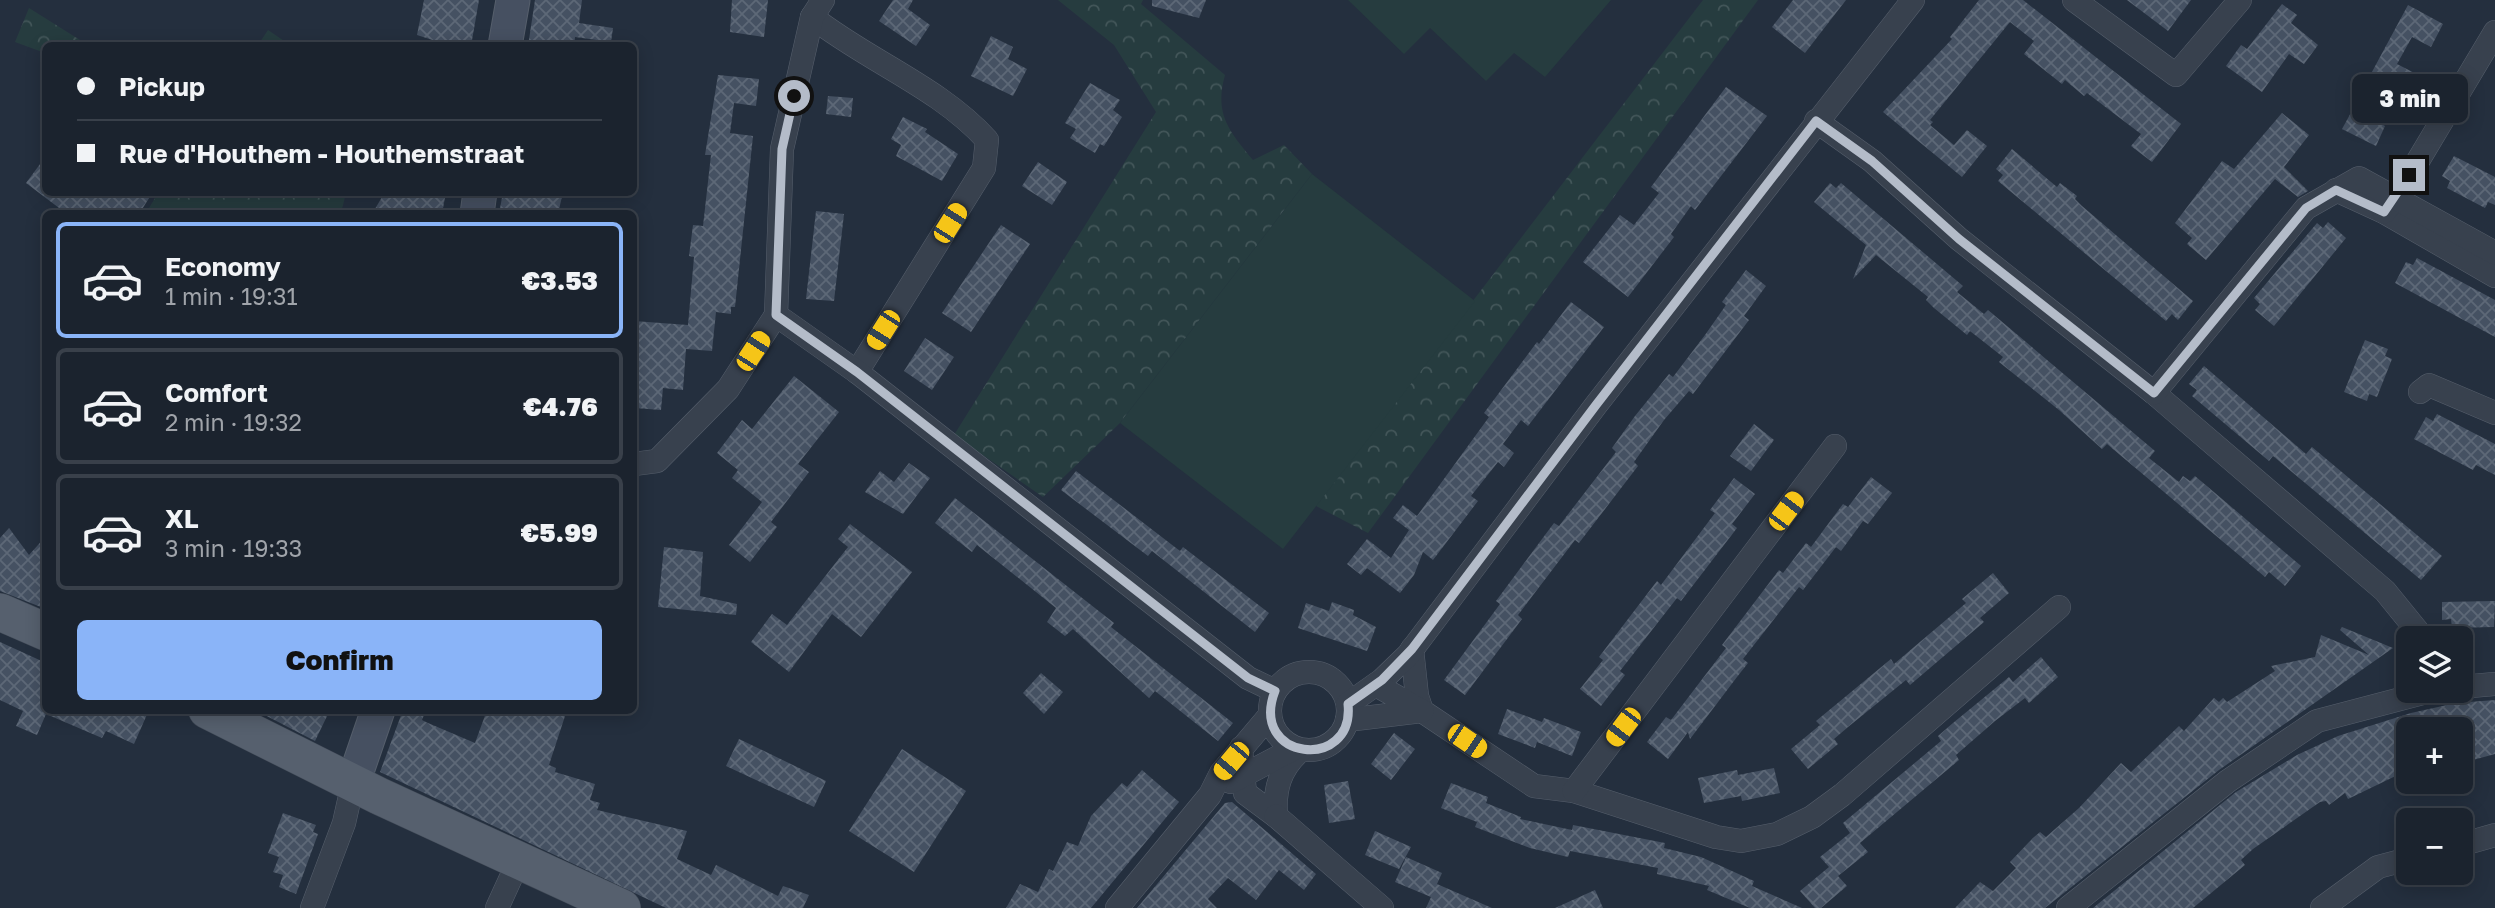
<!DOCTYPE html>
<html lang="en">
<head>
<meta charset="utf-8">
<style>
  body { margin:0; font-family:"Golos Text",sans-serif; background:#282f3a; color:#f1f3f6; height:100vh; display:flex; flex-direction:column; font-size:26px; white-space:nowrap }
  * { box-sizing:border-box; margin:0 }
  p { font-size:23px; color:#a0a4aa }
  .icon { flex:none; width:38px; height:38px; fill:none; stroke:currentColor; stroke-width:2; stroke-linecap:round; stroke-linejoin:round }
  .map { position:relative; flex:1; overflow:hidden }
  .details { position:absolute; left:42px; top:210px; width:595px; height:504px; display:flex; flex-direction:column; background:#1b232e; border-radius:10px; box-shadow:0 4px 18px #0003,0 0 0 2px #39404a }
  .details>* { flex:none }
  .hud { position:absolute; left:42px; top:42px; width:595px; height:154px; border-radius:10px; box-shadow:0 4px 18px #0003,0 0 0 2px #39404a; display:grid; align-content:center; height:154px; padding:0 35px; background:#1b232e }
  .controls { position:absolute; left:2396px; top:626px; display:grid; gap:14px }
  .controls a { display:grid; place-items:center; width:77px; height:77px; border-radius:10px; background:#1b232e; box-shadow:0 4px 18px #0003,0 0 0 2px #39404a; font-size:35px }
  .end { position:absolute; width:32px; height:32px; margin:-16px; border:9px solid #b4bcc9; background:#111; box-shadow:0 0 0 4px #111 }
  .from { border-radius:50% }
  .bubble { position:absolute; height:49px; border-radius:10px; background:#1b232e; box-shadow:0 4px 18px #0003,0 0 0 2px #39404a; font-size:23px; font-weight:800; line-height:49px; text-align:center }
  .car { position:absolute; width:21px; height:42px; margin:-21px -10px; border-radius:9px; box-shadow:0 0 5px 2px #0007; background:linear-gradient(#f5c518 24%,#345 0 40%,#f5c518 0 76%,#345 0 86%,#f5c518 0) }
  .hud b { display:flex; align-items:center; gap:24px; height:66px; font-size:26px }
  .hud b+b { border-top:2px solid #39404a }
  .hud i { width:18px; height:18px; background:#f1f3f6 }
  ul { padding:12px 0 0; list-style:none }
  li { display:flex; align-items:center; gap:21px; height:116px; margin:0 14px 10px; padding:0 21px; border:4px solid #39404a; border-radius:10px }
  li div { flex:1 }
  li b { display:block; font-size:26px }
  li em { font-style:normal; font-weight:800 }
  li.active { border-color:#8ab4f8 }
  li>.icon { width:63px; height:63px; stroke-width:1.5 }
  .primary-button { display:flex; gap:14px; margin-top:auto; padding:14px 35px }
  .primary-button a { flex:1; height:80px; border-radius:10px; background:#8ab4f8; color:#111; font-size:28px; font-weight:800; line-height:80px; text-align:center }
  .map>svg:first-child { display:block }
</style>
</head>
<body>
<div class="map">
<svg width="2495" height="908" viewBox="0 0 2495 908">
  <defs>
    <pattern id="forest-crowns" width="20" height="18" patternUnits="userSpaceOnUse" patternTransform="scale(1.75)"><rect width="20" height="18" fill="#263c3f"/><path d="M2 6a3 3 0 1 1 6 0M12 15a3 3 0 1 1 6 0" fill="none" stroke="#435659"/></pattern>
    <pattern id="building-cross-hatch" width="8" height="8" patternUnits="userSpaceOnUse" patternTransform="scale(1.75)"><rect width="8" height="8" fill="#455162"/><path d="M0 0l8 8M0 8l8-8" fill="none" stroke="#5d6877"/></pattern>
  </defs>
  <rect width="100%" height="100%" fill="#242f3e"/>
  <g fill="url(#forest-crowns)">
    <path d="M1058,0H1143L1141,4L1225,75C1214,114 1229,131 1253,160L1284,145L1312,174L1120,423L1043,497L954,435L1156,112L1114,45Z"/>
    <path d="M1703,0H1758L1368,533L1316,506Z"/>
    <path d="M29,8L88,45L46,46L45,53L15,42Z"/>
    <path d="M268,30L290,45H258Z"/>
    <path d="M158,193V192L346,193L341,213H146Z"/>
  </g>
  <g fill="#263c3f">
    <path d="M1348,0H1611L1545,77L1514,53L1486,81L1430,28L1404,54Z"/>
    <path d="M1312,174L1475,301L1283,549L1120,423Z"/>
  </g>
  <g fill="url(#building-cross-hatch)">
    <path d="M424,0H479L471,46H451L417,35Z"/>
    <path d="M535,0H582L579,23L613,28L611,42L575,37L574,46H528Z"/>
    <path d="M732,0H768L764,37L730,32Z"/>
    <path d="M893,0H913L908,9L930,25L916,46L879,21Z"/>
    <path d="M1152,0H1206L1199,18L1152,6Z"/>
    <path d="M1793,0H1846L1805,53L1772,27Z"/>
    <path d="M1979,0H2023L2181,124L2152,162L2131,146L2141,134L2087,93L2084,96L2065,80L2062,84L2024,54L2034,41L2010,22L1930,120L1933,122L1930,125L1954,145L1967,130L1987,146L1962,177L1883,112L1952,39L1950,37Z"/>
    <path d="M2127,0H2191L2168,31Z"/>
    <path d="M2282,4L2297,15L2291,23L2318,45L2304,64L2289,54L2262,92L2226,66L2241,45L2247,49Z"/>
    <path d="M2408,5L2443,24L2431,47L2412,37L2397,64L2430,81L2415,109L2366,83Z"/>
    <path d="M991,36L1013,47L1008,59L1027,69L1013,96L971,76Z"/>
    <path d="M718,75L759,79L756,106L734,103L730,133L753,136L735,307H731V314L716,312L712,351L686,349L683,390L663,388L661,410L635,408L634,321L688,325L694,257L689,256L693,225L703,226L711,155H705Z"/>
    <path d="M1090,83L1120,100L1113,110L1122,117L1104,146L1100,144L1095,153L1070,138L1076,129L1065,123Z"/>
    <path d="M1726,87L1767,116L1695,210L1691,206L1671,234L1674,237L1628,297L1583,262L1620,215L1634,225L1659,193L1651,187Z"/>
    <path d="M828,96L853,98L851,117L826,114Z"/>
    <path d="M2353,109L2385,126L2376,146L2342,129Z"/>
    <path d="M2282,113L2309,135L2284,167L2308,191L2298,197L2275,179L2206,260L2187,244L2192,238L2175,223L2222,161L2234,169Z"/>
    <path d="M903,117L927,129L925,132L958,154L942,181L896,156L901,145L891,139Z"/>
    <path d="M2012,149L2057,187L2060,183L2077,196L2075,199L2082,206L2193,301L2178,320L2172,314L2166,321L1998,181L2003,175L1996,169Z"/>
    <path d="M46,156V192H153L139,214H67L26,183Z"/>
    <path d="M2454,156L2495,177V205L2488,202L2485,208L2447,188L2450,181L2442,176Z"/>
    <path d="M1038,162L1067,182L1052,205L1022,186Z"/>
    <path d="M1830,183L1836,188L1841,183L1963,286L1957,292L1984,314L1988,310L2155,451L2149,458L2179,482L2183,476L2190,481L2195,476L2301,566L2285,586L2269,572L2265,577L2107,444L2102,449L2059,410L1999,362L2003,357L1970,331L1967,335L1934,308L1926,300L1928,297L1876,255L1853,279L1866,245L1814,202Z"/>
    <path d="M385,192H446L442,214H372Z"/>
    <path d="M503,192H563L558,214H499Z"/>
    <path d="M816,211L844,214L834,301L806,299Z"/>
    <path d="M2328,222L2346,238L2274,326L2255,310L2260,304L2254,298L2317,223L2323,228Z"/>
    <path d="M1001,225L1030,244L971,332L942,313Z"/>
    <path d="M2417,258L2495,300V337L2395,283L2406,262L2413,265Z"/>
    <path d="M1746,270L1766,286L1744,316L1749,320L1693,394L1689,391L1664,420L1634,462L1638,466L1579,543L1575,540L1518,615L1522,619L1465,695L1444,680L1500,604L1496,601L1542,539L1554,523L1559,526L1616,452L1612,448L1635,416L1669,374L1673,377L1705,335L1726,305L1722,302Z"/>
    <path d="M1571,302L1604,327L1528,426L1521,420L1503,444L1514,453L1504,467L1498,462L1471,496L1478,501L1433,560L1423,552L1414,575L1400,593L1367,568L1361,575L1347,564L1367,539L1391,558L1409,530L1393,518L1403,505L1417,516L1489,417L1484,413L1537,342L1539,344Z"/>
    <path d="M925,338L954,357L932,390L904,371Z"/>
    <path d="M2365,340L2388,349L2385,356L2392,359L2377,397L2369,394L2367,401L2344,392Z"/>
    <path d="M2204,366L2306,454L2312,447L2442,556L2421,580L2273,456L2269,461L2192,396L2197,390L2189,384Z"/>
    <path d="M794,376L839,412L798,464L809,472L771,522L777,527L750,562L729,545L762,502L732,478L738,470L717,453L742,420L752,429Z"/>
    <path d="M2437,414L2495,444V475L2476,465L2473,470L2414,439L2426,417L2433,421Z"/>
    <path d="M1754,424L1774,440L1751,471L1730,456Z"/>
    <path d="M909,463L930,478L903,514L865,492L880,471L894,482Z"/>
    <path d="M1076,471L1180,551L1183,547L1269,613L1255,632L1152,551L1148,556L1061,490Z"/>
    <path d="M1871,477L1892,493L1868,524L1863,521L1841,551L1836,547L1803,590L1799,587L1743,659L1748,663L1737,677L1690,739L1688,732L1668,759L1647,742L1666,717L1671,720L1703,678L1726,648L1722,645L1779,570L1783,573L1806,543L1811,547L1843,504L1848,507Z"/>
    <path d="M1734,478L1755,494L1732,524L1737,528L1681,601L1677,598L1620,671L1625,675L1601,706L1580,689L1603,660L1599,657L1657,581L1661,585L1715,513L1710,510Z"/>
    <path d="M955,498L1114,623L1111,627L1233,723L1218,741L1155,691L1149,698L1073,629L1065,636L1047,622L1056,608L977,545L972,552L935,523Z"/>
    <path d="M850,524L912,572L861,637L832,614L789,672L751,642L772,614L787,625L848,547L838,539Z"/>
    <path d="M9,528L29,555L46,536V609L0,591V538Z"/>
    <path d="M664,547L703,552L700,596L737,604L736,615L658,607Z"/>
    <path d="M1993,573L2009,593L1980,618L1984,622L1910,685L1906,680L1848,727L1834,739L1838,744L1808,769L1791,749L1820,725L1816,721L1891,659L1894,664L1966,603L1962,599Z"/>
    <path d="M2495,601L2494,627L2452,628L2451,619L2442,620V602Z"/>
    <path d="M1332,602L1354,610L1353,615L1376,627L1367,651L1298,628L1306,603L1329,611Z"/>
    <path d="M2342,627L2393,648L2219,770L2045,908H1955L1980,882L1993,891L2016,868L2010,862L2033,838L2040,832L2046,837L2079,808L2121,763L2131,772L2179,726L2184,731L2214,698L2219,702L2223,698L2227,702L2275,671L2271,666L2315,657L2321,635L2369,655L2340,630Z"/>
    <path d="M0,642L46,663V710H149L134,744L106,731L102,738L46,714L37,735L16,726L23,711L0,700Z"/>
    <path d="M2041,657L2058,677L2029,703L2025,698L1995,721L1956,755L1959,760L1860,843L1868,852L1838,876L1847,886L1821,908H1815L1800,891L1829,867L1820,857L1850,833L1843,823L1941,741L1938,736L1953,723L2009,677L2013,682Z"/>
    <path d="M1041,673L1063,692L1044,714L1023,693Z"/>
    <path d="M2495,700V754L2473,760L2471,752L2460,755V730H2408V770L2348,799L2345,793L2329,805L2326,801L2320,802L2253,849L2241,860L2245,865L2193,908H2093L2236,792L2297,755L2338,736L2411,713L2456,703Z"/>
    <path d="M1507,709L1542,722L1544,718L1581,732L1572,756L1537,742L1535,748L1498,734Z"/>
    <path d="M255,710H330L315,741Z"/>
    <path d="M403,710L424,715L422,720L428,723L475,743L487,710H567L549,765L556,768L555,772L595,784L590,800L600,803L597,810L687,831L677,859L711,875L716,865L778,896L783,886L809,895L803,908H666L380,772Z"/>
    <path d="M1394,733L1415,749L1391,780L1371,764Z"/>
    <path d="M739,739L826,781L814,807L726,766Z"/>
    <path d="M902,749L966,791L914,872L849,831Z"/>
    <path d="M1774,768L1780,793L1742,801L1741,796L1704,803L1698,778L1737,770L1738,775Z"/>
    <path d="M1142,770L1179,802L1091,908H1006L1020,884L1038,892L1049,869L1053,871L1067,842L1078,846L1091,816L1122,783L1127,787Z"/>
    <path d="M1348,781L1355,819L1329,823L1324,785Z"/>
    <path d="M1451,783L1488,797L1486,803L1521,817L1520,819L1572,830L1573,825L1665,843L1664,848L1701,857L1754,881L1752,886L1802,908H1750L1707,890L1709,886L1657,874L1658,868L1570,851L1568,857L1530,848L1475,827L1477,822L1441,808Z"/>
    <path d="M1232,802L1316,874L1304,890L1279,870L1256,900L1228,878L1208,899L1217,908H1137L1225,803Z"/>
    <path d="M283,813L316,825L313,832L318,834L296,894L279,887L283,875L273,872L279,857L268,853Z"/>
    <path d="M1375,831L1411,847L1399,869L1365,855Z"/>
    <path d="M1406,857L1442,873L1437,884L1492,908H1426L1431,897L1395,882Z"/>
    <path d="M1595,890L1603,908H1555Z"/>
  </g>
  <g fill="none" stroke-linecap="round" stroke-linejoin="round">
    <g stroke="#565f6c" stroke-width="24">
      <g id="street">
        <path d="M2074,0L2176,75L2240,0"/>
        <path d="M812,17C868,61 939,87 987,140L984,168L857,372"/>
        <path d="M1816,121L1872,161L1959,239L2154,393L2385,591L2424,639"/>
        <path d="M2336,190L2384,212L2495,276"/>
        <path d="M2384,212L2397,196L2495,32"/>
        <path d="M776,315L857,372L1248,678L1275,691"/>
        <path d="M2420,392L2429,385L2495,413"/>
        <path d="M2154,393L2306,208L2359,178L2495,253"/>
        <path d="M634,464L657,461L728,389L776,315L782,149L812,17L823,0"/>
        <path d="M1412,649L1417,696L1422,711L1534,786L1574,791L1716,837L1741,841L1777,834L1812,817L1842,795L2059,607"/>
        <circle cx="1309" cy="711" r="39"/>
        <path d="M2460,687L2495,684"/>
        <path d="M1348,704L1382,680L1408,655L1596,405L1913,0"/>
        <path d="M1347,720L1422,711L1376,685"/>
        <path d="M1241,748L1245,793L1276,816C1274,789 1280,768 1301,750"/>
        <path d="M1231,782L1295,748"/>
        <path d="M1574,791L1835,446"/>
        <path d="M1276,816L1382,908"/>
        <path d="M2460,845L2495,835"/>
        <path d="M312,908L344,823L353,783"/>
        <path d="M497,908L519,860"/>
        <path d="M1117,908L1210,795L1221,773L1270,715"/>
        <path d="M2068,908L2228,781L2317,721L2431,691"/>
        <path d="M2322,908L2378,867L2408,859"/>
      </g>
    </g>
    <g stroke="#565f6c" stroke-width="35">
      <g id="secondary">
        <path d="M505,46L513,0"/>
        <path d="M477,214L480,192"/>
        <path d="M353,783L378,710"/>
      </g>
    </g>
    <g stroke="#414a57" stroke-width="38">
      <g id="primary">
        <path d="M0,612L46,632"/>
        <path d="M207,710L379,796L622,908"/>
      </g>
    </g>
    <use href="#street" stroke="#38414e" stroke-width="23"/>
    <use href="#secondary" stroke="#465061" stroke-width="33"/>
    <use href="#primary" stroke="#56606e" stroke-width="37"/>
  </g>
  <g fill="none" stroke-linecap="round" stroke-linejoin="round">
    <path stroke="#b4bcc9" stroke-width="9" d="M794,96L782,149L776,315L857,372L1248,678L1275,691C1248,761 1355,772 1348,704L1382,680L1412,649L1596,405L1816,121L1872,161L1959,239L2154,393L2306,208L2336,190L2384,212L2409,175"/>
  </g>
</svg>
<div class="controls">
<a><svg class="icon" aria-label="layers" viewBox="0 0 24 24"><path d="M12 4l9 5-9 5-9-5zM3 14l9 5 9-5"/></svg></a>
<a>+</a>
<a>−</a>
</div>
<i class="end from" style="left:794px;top:96px"></i>
<i class="end" style="left:2409px;top:175px"></i>
<div class="bubble" style="left:2352px;top:74px;width:116px">3 min</div>
<i class="car" style="left:950px;top:223px;rotate:32deg"></i>
<i class="car" style="left:883px;top:330px;rotate:212deg"></i>
<i class="car" style="left:753px;top:351px;rotate:33deg"></i>
<i class="car" style="left:1786px;top:511px;rotate:37deg"></i>
<i class="car" style="left:1623px;top:727px;rotate:217deg"></i>
<i class="car" style="left:1467px;top:741px;rotate:124deg"></i>
<i class="car" style="left:1231px;top:761px;rotate:220deg"></i>
<div class="hud">
<b><i class="from"></i>Pickup</b>
<b><i></i>Rue d'Houthem - Houthemstraat</b>
</div>
<section class="details">
<ul>
<li class="active"><svg class="icon" aria-label="car" viewBox="0 0 24 24"><path d="M5 17H2v-5l4-1 3-4h7l3 4 3 1v5h-3M9 17h6M6 11h13"/><circle cx="7" cy="17" r="2"/><circle cx="17" cy="17" r="2"/></svg><div><b>Economy</b><p>1 min · 19:31</p></div><em>€3.53</em></li>
<li><svg class="icon" aria-label="car" viewBox="0 0 24 24"><path d="M5 17H2v-5l4-1 3-4h7l3 4 3 1v5h-3M9 17h6M6 11h13"/><circle cx="7" cy="17" r="2"/><circle cx="17" cy="17" r="2"/></svg><div><b>Comfort</b><p>2 min · 19:32</p></div><em>€4.76</em></li>
<li><svg class="icon" aria-label="car" viewBox="0 0 24 24"><path d="M5 17H2v-5l4-1 3-4h7l3 4 3 1v5h-3M9 17h6M6 11h13"/><circle cx="7" cy="17" r="2"/><circle cx="17" cy="17" r="2"/></svg><div><b>XL</b><p>3 min · 19:33</p></div><em>€5.99</em></li>
</ul>
<div class="primary-button"><a>Confirm</a></div>
</section>
</div>
</body>
</html>
